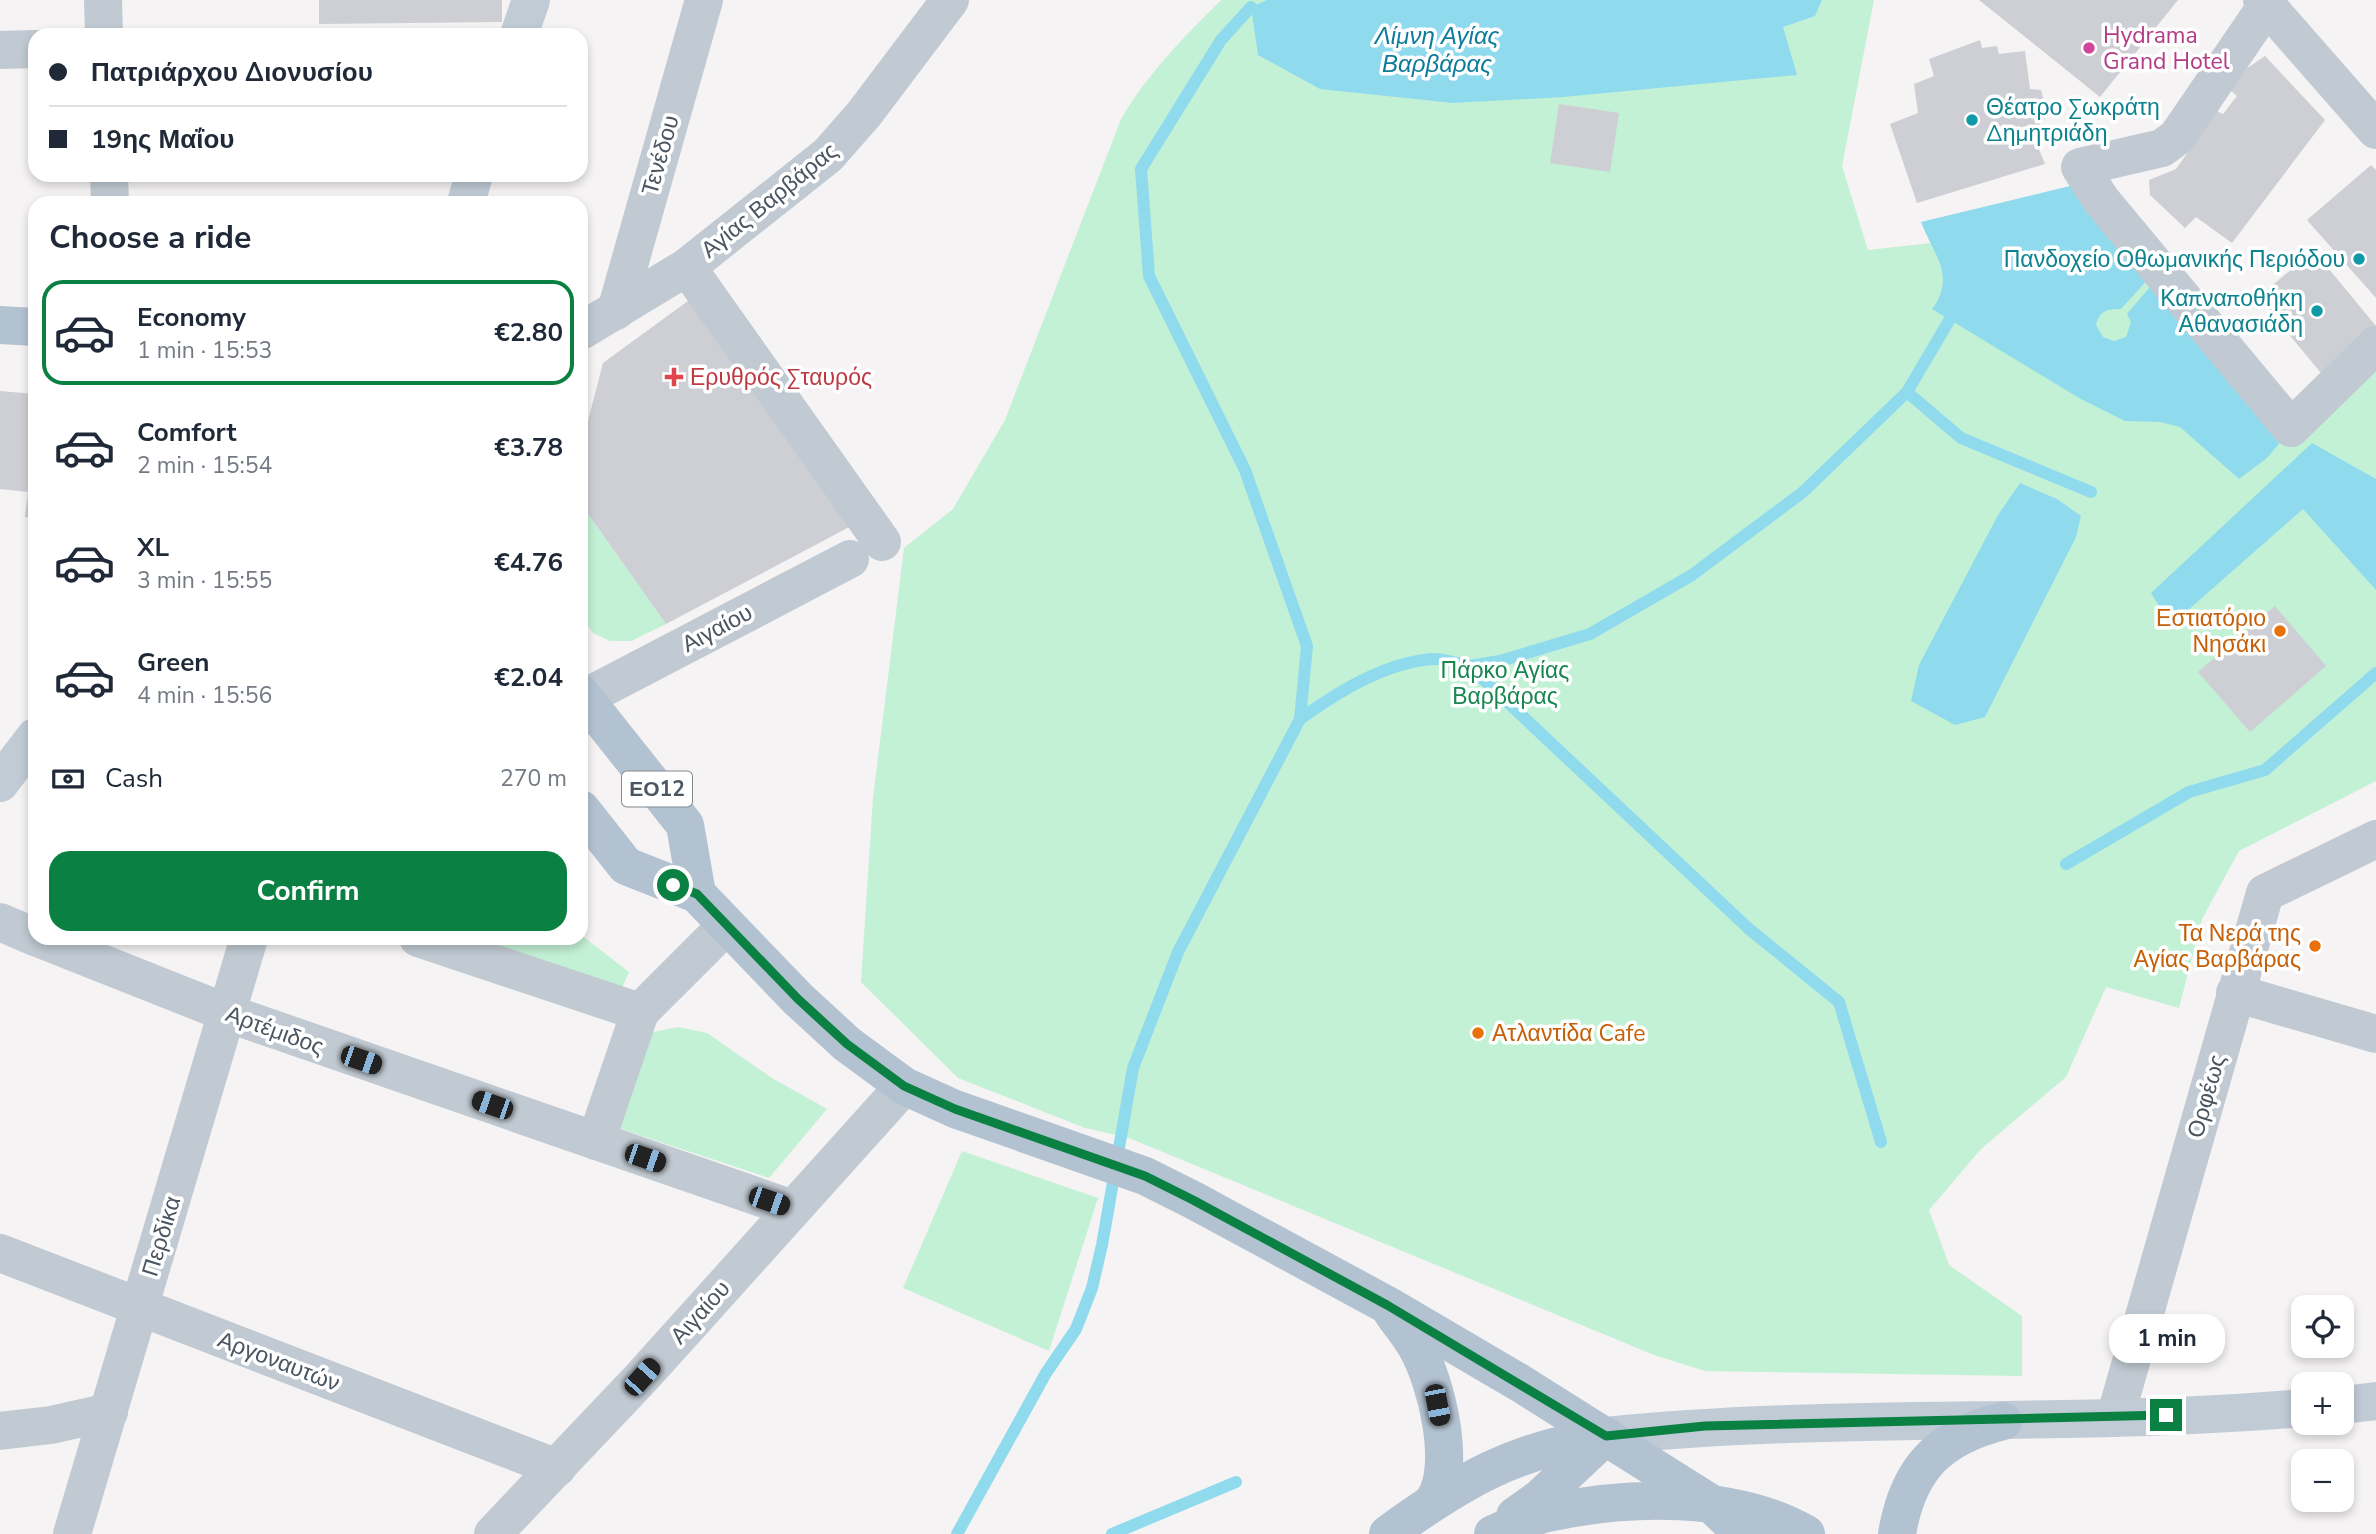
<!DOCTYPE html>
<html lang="en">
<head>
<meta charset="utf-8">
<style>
  body { margin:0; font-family:"Nunito Sans",sans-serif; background:#f6f6f7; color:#1f2937; height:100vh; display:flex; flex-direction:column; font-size:26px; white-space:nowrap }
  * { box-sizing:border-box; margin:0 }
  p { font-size:23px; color:#747a83 }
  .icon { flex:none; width:38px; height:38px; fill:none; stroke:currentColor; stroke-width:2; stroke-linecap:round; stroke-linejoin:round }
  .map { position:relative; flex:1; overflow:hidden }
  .sheet { position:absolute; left:28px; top:196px; width:560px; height:749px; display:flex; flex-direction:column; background:#fff; border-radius:21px; box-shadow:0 4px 10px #0003 }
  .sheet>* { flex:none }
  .guide { position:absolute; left:28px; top:28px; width:560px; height:154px; border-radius:21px; box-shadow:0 4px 10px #0003; display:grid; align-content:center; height:154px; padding:0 21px; background:#fff }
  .controls { position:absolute; left:2291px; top:1295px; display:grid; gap:14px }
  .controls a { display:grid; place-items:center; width:63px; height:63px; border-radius:14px; background:#fff; box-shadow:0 4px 10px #0003; font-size:35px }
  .end { position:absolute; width:32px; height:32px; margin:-16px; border:9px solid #0b8043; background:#fff; box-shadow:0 0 0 4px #fff }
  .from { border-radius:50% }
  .bubble { position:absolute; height:49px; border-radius:21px; background:#fff; box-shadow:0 4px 10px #0003; font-size:23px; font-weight:700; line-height:49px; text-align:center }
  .car { position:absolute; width:21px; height:42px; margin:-21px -10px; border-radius:9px; box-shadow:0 0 5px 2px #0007; background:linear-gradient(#222 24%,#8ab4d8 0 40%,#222 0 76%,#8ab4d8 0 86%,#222 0) }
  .guide b { display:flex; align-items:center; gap:24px; height:66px; font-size:26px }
  .guide b+b { border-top:2px solid #e0e1e3 }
  .guide i { width:18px; height:18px; background:#1f2937 }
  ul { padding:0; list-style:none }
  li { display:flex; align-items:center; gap:21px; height:105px; margin:0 14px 10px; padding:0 7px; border:4px solid transparent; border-radius:21px }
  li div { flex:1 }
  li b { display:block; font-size:26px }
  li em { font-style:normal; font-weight:700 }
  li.selected { border-color:#0b8043 }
  li>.icon { width:63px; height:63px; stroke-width:1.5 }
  h2 { padding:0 21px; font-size:32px; line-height:84px }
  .pay { display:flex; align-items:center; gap:18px; height:77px; padding:0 21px; font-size:26px }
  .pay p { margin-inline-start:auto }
  .action { display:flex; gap:14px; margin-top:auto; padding:14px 21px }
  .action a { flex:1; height:80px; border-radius:21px; background:#0b8043; color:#fff; font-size:28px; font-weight:700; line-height:80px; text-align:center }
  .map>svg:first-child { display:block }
</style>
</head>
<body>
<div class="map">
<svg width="2376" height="1534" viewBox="0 0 2376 1534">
  <rect width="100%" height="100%" fill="#f5f3f3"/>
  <g fill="#c3f1d5">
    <path d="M1221,0H1874L1842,166L1868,250L1940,242L2101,200L2291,428L2376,357V781L2239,851L2202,919L2179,1008L2106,987L2066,1077L1981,1149L1929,1210L1949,1265L2022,1316V1376L1705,1371L1654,1355L1129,1138L1085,1128L958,1078L861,982L873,798L904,548L953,509L1005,420L1121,119C1148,73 1184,37 1221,0Z"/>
    <path d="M581,504L666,624L631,641H610L593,633L581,616Z"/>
    <path d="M581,935L629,972L622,988L475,938H581Z"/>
    <path d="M678,1027L707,1033L772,1078L827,1109L769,1178L612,1126L649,1033Z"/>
    <path d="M962,1151L1098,1198L1049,1351L903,1288Z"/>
  </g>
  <g fill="#90daee">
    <path d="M1267,0H1822L1815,16L1783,27L1797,75L1563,97L1453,103L1320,89L1258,55L1251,7Z"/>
    <path d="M2074,185L2150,277L2121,309C2107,309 2100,310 2096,325L2103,337L2114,341L2126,337L2131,322L2127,314L2155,281L2283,439L2267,458L2239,479L2180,427L2160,422L2125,421L2079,398L1932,309C1957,276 1933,254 1921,222Z"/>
    <path d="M2312,443L2376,479V590L2303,509L2171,625L2151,593Z"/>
    <path d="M2020,483L2057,499L2081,516L2076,537L1985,717L1955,725L1911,701L1919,665L1998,515Z"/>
  </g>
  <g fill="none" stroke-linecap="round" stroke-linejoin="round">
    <g stroke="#90daee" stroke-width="12">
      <path d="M1907,392L1961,438L2091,492"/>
      <path d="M1469,666L1500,661L1590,634L1692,575L1803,492L1907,392L1950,319"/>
      <path d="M1300,719C1338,692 1384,663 1432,659C1443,658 1458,664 1469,666L1749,929L1839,1002L1881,1142"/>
      <path d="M2066,864L2189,792L2265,770L2376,673"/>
      <path d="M957,1534L1046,1373L1076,1329L1092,1288L1102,1245L1133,1068L1178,952L1300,719L1307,646L1245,470L1149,276L1141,169L1221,40L1251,7"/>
      <path d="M1112,1534L1236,1482"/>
    </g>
  </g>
  <g fill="#cdcfd5">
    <path d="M319,0H502V22L319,24Z"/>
    <path d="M1979,0H2178L2100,97Z"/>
    <path d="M1980,40L1982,48L1997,46L1999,54L2025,51L2030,89L2041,90L2048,116L2032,132L2045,164L1917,203L1890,124L1918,113L1914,84L1934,76L1929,59Z"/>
    <path d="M2265,56L2325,120L2232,243L2196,217L2185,228L2150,195L2149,180L2176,169L2217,111L2223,114L2237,96L2230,90L2243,71Z"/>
    <path d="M1559,104L1619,113L1610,172L1550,163Z"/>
    <path d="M2371,165L2376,170V298L2307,220Z"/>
    <path d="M2314,251L2376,326L2321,373L2258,297Z"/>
    <path d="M692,298L855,524L666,624L581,504V448L603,363Z"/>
    <path d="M0,391L35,394V518L25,517L28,492L0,489Z"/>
    <path d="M2275,606L2326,666L2250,732L2198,672Z"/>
  </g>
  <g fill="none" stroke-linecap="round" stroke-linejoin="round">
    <g stroke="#c1cad2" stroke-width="38">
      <path d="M103,0L104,35"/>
      <path d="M2262,0L2376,130"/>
      <path d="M2267,5L2177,137L2162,148L2080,167L2101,200L2291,428L2376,345"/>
      <path d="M0,50L35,49"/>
      <path d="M109,175L110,203"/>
      <path d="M687,267L882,542"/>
      <path d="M616,311L704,0"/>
      <path d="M581,331L687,267L828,155L864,114L950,0"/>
      <path d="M584,698L850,559"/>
      <path d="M0,922L35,937"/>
      <path d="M38,938L227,1013L793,1209"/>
      <path d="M418,938L640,1012L726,926"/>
      <path d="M2235,993L2376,1034"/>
      <path d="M596,1141L640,1012"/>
      <path d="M0,1253L557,1468"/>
      <path d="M2115,1418L2265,893L2376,839"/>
      <path d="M0,1431L51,1425L109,1412"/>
      <path d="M72,1534L249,938"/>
      <path d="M493,1534L642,1377L904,1086"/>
    </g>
    <g stroke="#c1cbd6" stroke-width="38">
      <path d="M519,35L531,0"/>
      <path d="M466,203L474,175"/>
      <path d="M0,783L35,737"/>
      <path d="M2342,1405L2376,1401"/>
      <path d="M1606,1436C1837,1412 2071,1428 2303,1408"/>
    </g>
    <g stroke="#b3c2d1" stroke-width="38">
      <path d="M0,325L35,327"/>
      <path d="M581,694L685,825L697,894"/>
      <path d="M581,809L626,866L697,894L798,999L847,1044L904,1086L955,1109L1145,1176L1193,1200L1387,1305L1520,1383L1709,1502L1743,1534"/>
      <path d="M1392,1312C1400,1324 1410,1335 1417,1348C1436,1381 1457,1466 1434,1500"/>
      <path d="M1515,1516L1540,1498L1606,1436"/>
      <path d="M1388,1534C1462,1480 1514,1450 1606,1436"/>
      <path d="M1493,1534C1510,1527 1529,1517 1548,1513C1626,1496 1734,1492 1806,1534"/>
      <path d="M1897,1534C1908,1468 1939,1437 2003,1421"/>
    </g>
  </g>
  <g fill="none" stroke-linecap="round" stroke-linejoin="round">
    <path stroke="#0b8043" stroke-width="9" d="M673,885L697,894L798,999L847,1044L904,1086L955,1109L1145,1176L1193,1200L1387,1305L1606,1436L1705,1426L2166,1415"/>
  </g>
  <circle fill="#d1479c" stroke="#fff" stroke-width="2.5" cx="2089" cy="48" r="7"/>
  <g fill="#0f9aa8" stroke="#fff" stroke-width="2.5">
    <circle cx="1972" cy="120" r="7"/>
    <circle cx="2359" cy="259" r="7"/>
    <circle cx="2317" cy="311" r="7"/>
  </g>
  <path fill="#e0444e" stroke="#fff" stroke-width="2.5" d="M670.5 366.5h7v7h7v7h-7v7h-7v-7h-7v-7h7z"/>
  <g fill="#e8710a" stroke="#fff" stroke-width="2.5">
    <circle cx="2280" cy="631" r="7"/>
    <circle cx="2315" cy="946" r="7"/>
    <circle cx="1478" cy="1033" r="7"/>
  </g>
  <g text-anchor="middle" stroke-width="7" stroke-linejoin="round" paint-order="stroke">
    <rect fill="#fff" stroke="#808990" stroke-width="2" x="622" y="771.5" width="70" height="35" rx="5"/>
    <g font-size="21" font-weight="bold" fill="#4a5661">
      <text x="657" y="796">ΕΟ12</text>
    </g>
    <g font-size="23" fill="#b23c85" stroke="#fff" text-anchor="start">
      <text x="2103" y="43">Hydrama<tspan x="2103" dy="26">Grand Hotel</tspan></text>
    </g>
    <g font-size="23" fill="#0d838f" stroke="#fff" text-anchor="end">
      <text x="1986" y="115" text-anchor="start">Θέατρο Σωκράτη<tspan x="1986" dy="26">Δημητριάδη</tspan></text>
      <text x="2345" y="267">Πανδοχείο Οθωμανικής Περιόδου</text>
      <text x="2303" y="306">Καπναποθήκη<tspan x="2303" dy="26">Αθανασιάδη</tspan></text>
    </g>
    <g font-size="23" fill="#4a5661" stroke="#fff">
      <text transform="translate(660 155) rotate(-74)" y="8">Τενέδου</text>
      <text transform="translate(769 200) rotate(-39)" y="8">Αγίας Βαρβάρας</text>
      <text transform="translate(717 628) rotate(-28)" y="8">Αιγαίου</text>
      <text transform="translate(275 1030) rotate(20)" y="8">Αρτέμιδος</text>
      <text transform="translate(2206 1096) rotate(-74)" y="8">Ορφέως</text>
      <text transform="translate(161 1236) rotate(-73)" y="8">Περδίκα</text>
      <text transform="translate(700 1312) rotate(-48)" y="8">Αιγαίου</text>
      <text transform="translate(279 1361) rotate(21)" y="8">Αργοναυτών</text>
    </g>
    <g font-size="23" fill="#be3a42" stroke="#fff" text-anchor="start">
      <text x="690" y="385">Ερυθρός Σταυρός</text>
    </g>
    <g font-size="23" fill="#c56008" stroke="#fff" text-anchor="end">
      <text x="2266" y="626">Εστιατόριο<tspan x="2266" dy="26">Νησάκι</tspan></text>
      <text x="2301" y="941">Τα Νερά της<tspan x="2301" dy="26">Αγίας Βαρβάρας</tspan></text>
      <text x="1492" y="1041" text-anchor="start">Ατλαντίδα Cafe</text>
    </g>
    <g font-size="23" fill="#17864f" stroke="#fff">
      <text x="1505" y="678">Πάρκο Αγίας<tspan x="1505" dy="26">Βαρβάρας</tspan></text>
    </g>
    <g font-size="24" font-style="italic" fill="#0c7c9b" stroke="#fff">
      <text x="1437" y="44">Λίμνη Αγίας<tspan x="1437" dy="28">Βαρβάρας</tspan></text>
    </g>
  </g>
</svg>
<div class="controls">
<a><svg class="icon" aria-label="locate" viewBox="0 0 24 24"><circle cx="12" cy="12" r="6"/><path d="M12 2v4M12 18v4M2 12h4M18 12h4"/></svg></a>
<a>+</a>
<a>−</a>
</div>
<i class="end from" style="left:673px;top:885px"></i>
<i class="end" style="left:2166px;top:1415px"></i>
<div class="bubble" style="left:2109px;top:1314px;width:116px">1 min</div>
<i class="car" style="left:361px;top:1060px;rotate:109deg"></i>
<i class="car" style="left:492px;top:1105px;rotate:289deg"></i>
<i class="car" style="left:645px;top:1158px;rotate:109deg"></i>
<i class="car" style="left:769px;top:1201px;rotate:109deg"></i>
<i class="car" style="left:642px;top:1377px;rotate:42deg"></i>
<i class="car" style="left:1437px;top:1405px;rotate:169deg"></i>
<div class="guide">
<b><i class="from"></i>Πατριάρχου Διονυσίου</b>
<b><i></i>19ης Μαΐου</b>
</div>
<section class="sheet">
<h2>Choose a ride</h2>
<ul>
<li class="selected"><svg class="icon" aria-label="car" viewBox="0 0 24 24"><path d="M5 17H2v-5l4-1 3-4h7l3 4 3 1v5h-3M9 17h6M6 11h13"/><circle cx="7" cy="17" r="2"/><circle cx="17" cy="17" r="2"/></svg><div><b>Economy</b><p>1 min · 15:53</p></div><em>€2.80</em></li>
<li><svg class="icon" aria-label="car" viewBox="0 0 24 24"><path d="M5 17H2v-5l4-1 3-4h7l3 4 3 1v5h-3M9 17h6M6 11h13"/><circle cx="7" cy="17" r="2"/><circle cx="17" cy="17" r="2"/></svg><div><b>Comfort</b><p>2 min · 15:54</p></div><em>€3.78</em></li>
<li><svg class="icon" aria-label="car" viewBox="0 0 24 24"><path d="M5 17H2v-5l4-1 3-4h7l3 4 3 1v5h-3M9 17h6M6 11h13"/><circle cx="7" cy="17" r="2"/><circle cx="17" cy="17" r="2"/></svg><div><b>XL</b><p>3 min · 15:55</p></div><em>€4.76</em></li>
<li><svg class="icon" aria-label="car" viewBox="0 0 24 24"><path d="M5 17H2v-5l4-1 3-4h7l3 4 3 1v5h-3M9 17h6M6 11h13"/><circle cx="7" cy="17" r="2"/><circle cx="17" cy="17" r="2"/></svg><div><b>Green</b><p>4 min · 15:56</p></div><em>€2.04</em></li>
</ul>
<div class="pay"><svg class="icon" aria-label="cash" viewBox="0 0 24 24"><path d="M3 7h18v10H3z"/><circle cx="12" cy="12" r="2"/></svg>Cash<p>270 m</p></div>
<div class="action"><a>Confirm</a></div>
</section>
</div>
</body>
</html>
